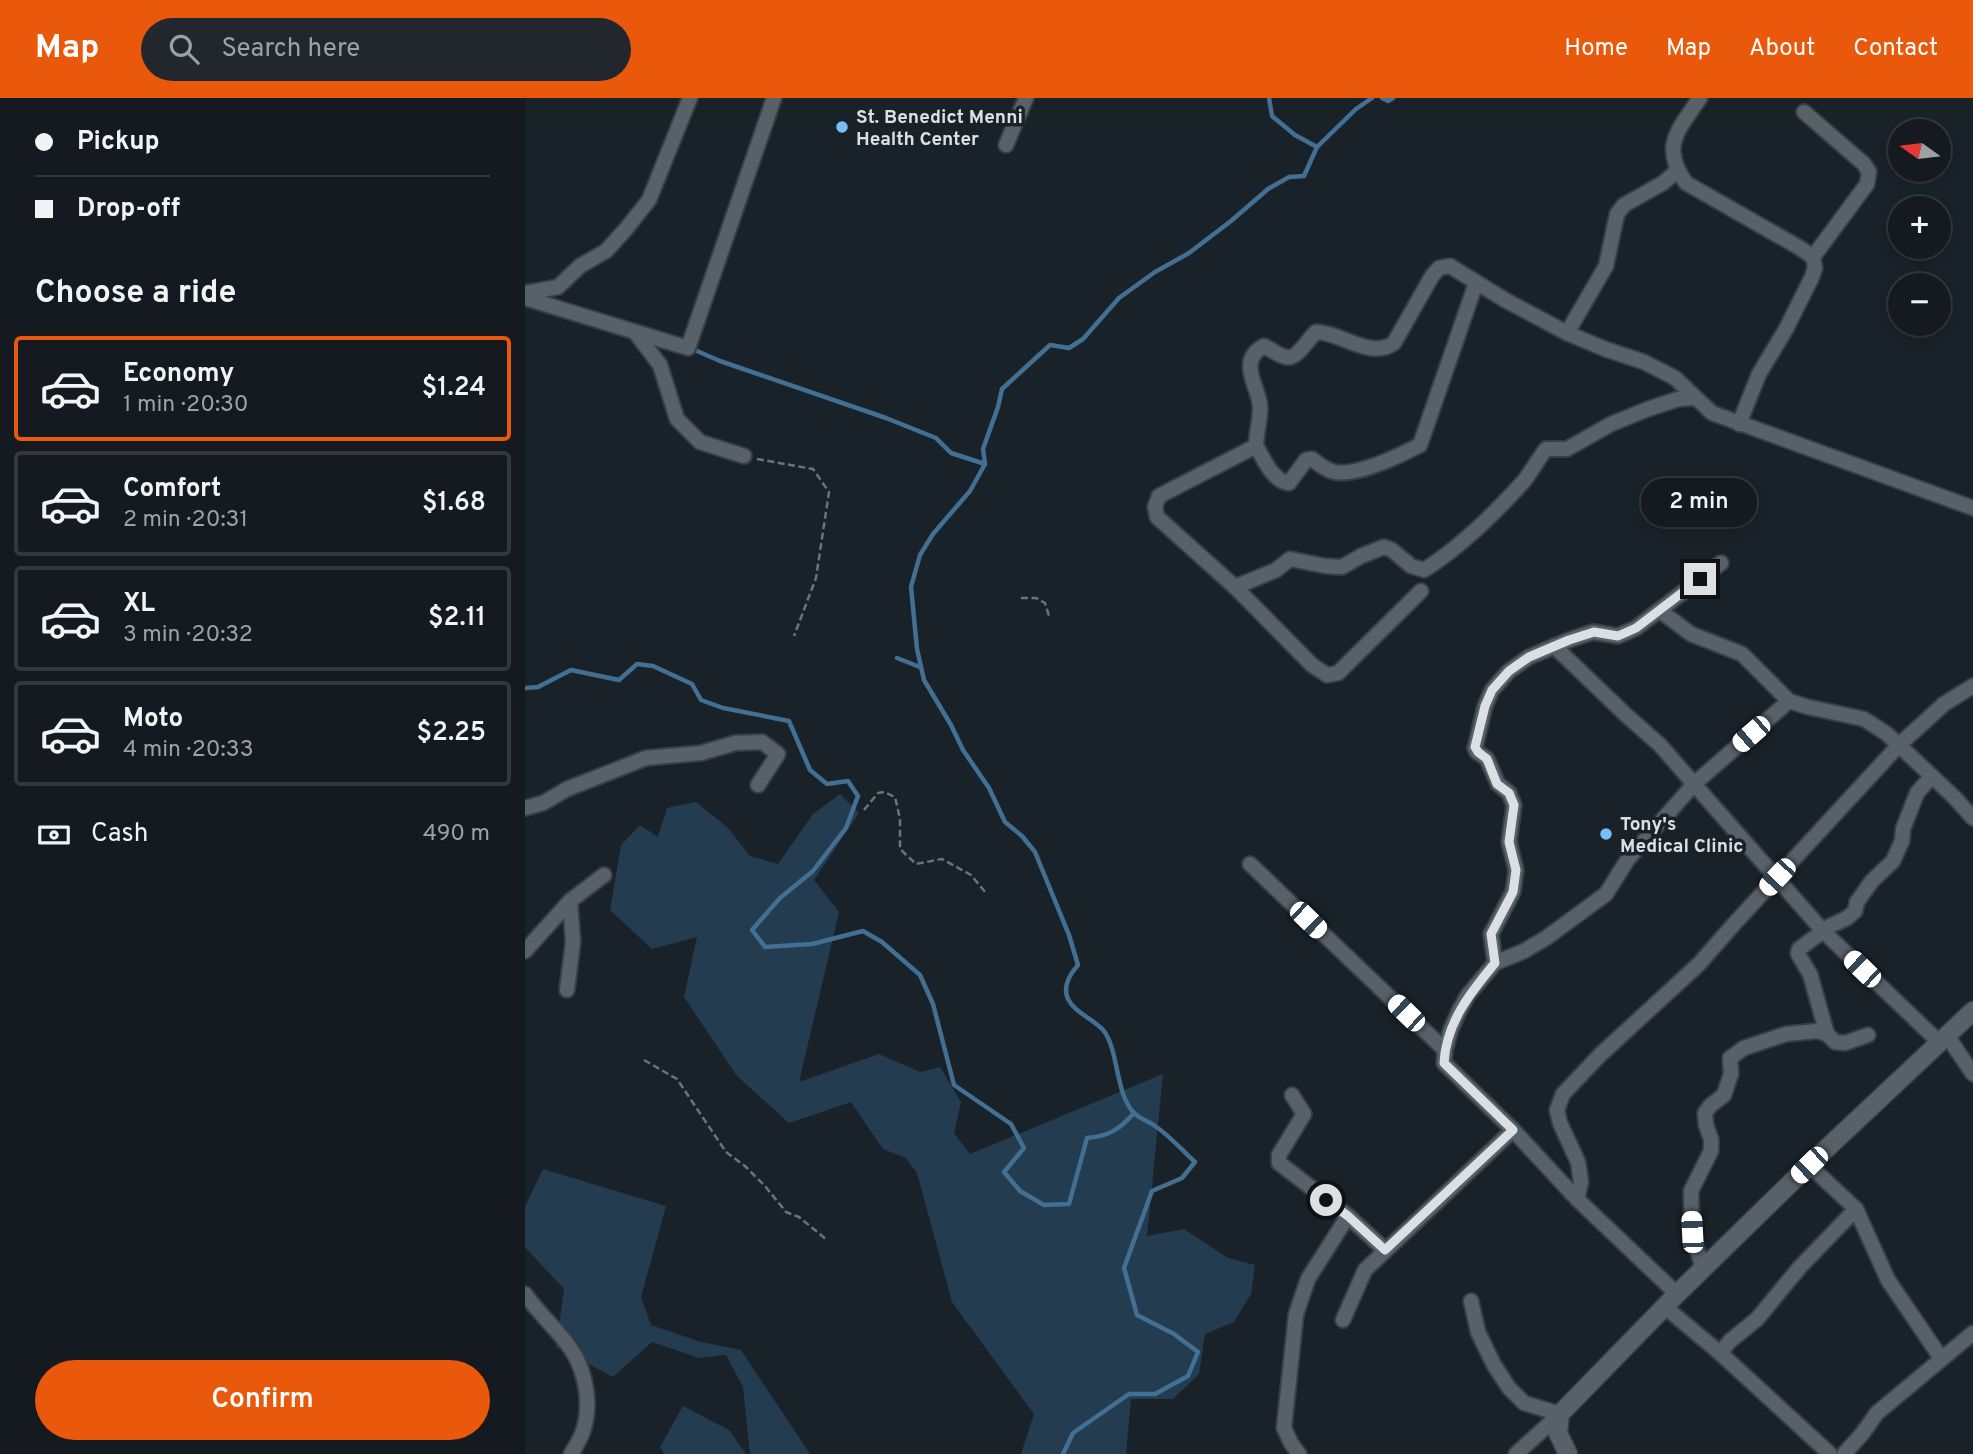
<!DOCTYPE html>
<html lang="en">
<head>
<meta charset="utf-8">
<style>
  body { margin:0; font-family:Overpass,sans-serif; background:#21272c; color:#f1f3f6; height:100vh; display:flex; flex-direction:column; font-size:26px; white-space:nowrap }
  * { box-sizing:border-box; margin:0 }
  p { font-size:23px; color:#9da1a4 }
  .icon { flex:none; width:38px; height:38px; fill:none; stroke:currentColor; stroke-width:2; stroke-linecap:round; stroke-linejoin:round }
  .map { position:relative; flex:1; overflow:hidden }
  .drawer { display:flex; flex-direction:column; background:#141a1f; width:525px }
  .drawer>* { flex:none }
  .hud { display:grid; align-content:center; height:154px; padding:0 35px; background:#141a1f }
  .needle { width:46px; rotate:284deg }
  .tools { position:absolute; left:1363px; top:21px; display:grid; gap:14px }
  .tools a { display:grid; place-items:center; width:63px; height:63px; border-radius:50%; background:#141a1f; box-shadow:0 4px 10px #0003,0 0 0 2px #33383d; font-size:35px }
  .end { position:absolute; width:32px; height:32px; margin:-16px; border:9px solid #dae0e4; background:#111; box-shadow:0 0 0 4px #111 }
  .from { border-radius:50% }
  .bubble { position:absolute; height:49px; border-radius:24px; background:#141a1f; box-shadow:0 4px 10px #0003,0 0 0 2px #33383d; font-size:23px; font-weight:600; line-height:49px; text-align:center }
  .car { position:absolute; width:21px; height:42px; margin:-21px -10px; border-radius:9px; box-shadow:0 0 5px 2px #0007; background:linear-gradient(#fff 24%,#345 0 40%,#fff 0 76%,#345 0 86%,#fff 0) }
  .hud b { display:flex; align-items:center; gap:24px; height:66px; font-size:26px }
  .hud b+b { border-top:2px solid #33383d }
  .hud i { width:18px; height:18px; background:#f1f3f6 }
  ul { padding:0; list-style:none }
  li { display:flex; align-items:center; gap:21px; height:105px; margin:0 14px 10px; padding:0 21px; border:4px solid #33383d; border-radius:7px }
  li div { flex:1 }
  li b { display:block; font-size:26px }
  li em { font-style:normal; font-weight:600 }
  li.on { border-color:#ea580c }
  li>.icon { width:63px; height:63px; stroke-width:1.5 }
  h2 { padding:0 35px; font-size:32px; line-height:84px }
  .pay { display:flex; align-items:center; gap:18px; height:77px; padding:0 35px; font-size:26px }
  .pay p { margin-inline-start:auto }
  .action { display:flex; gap:14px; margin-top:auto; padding:14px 35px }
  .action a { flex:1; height:80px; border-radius:42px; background:#ea580c; color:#fff; font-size:28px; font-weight:600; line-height:80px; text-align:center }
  header { display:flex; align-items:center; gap:42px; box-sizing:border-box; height:98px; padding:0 35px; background:#ea580c; color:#fff }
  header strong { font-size:33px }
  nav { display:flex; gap:38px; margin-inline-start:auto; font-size:24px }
  .search { width:490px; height:63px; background:#21272c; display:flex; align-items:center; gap:18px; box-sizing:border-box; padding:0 24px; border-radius:38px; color:#9da1a4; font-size:26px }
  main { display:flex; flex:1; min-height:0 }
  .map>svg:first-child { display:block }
</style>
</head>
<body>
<header>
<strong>Map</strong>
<div class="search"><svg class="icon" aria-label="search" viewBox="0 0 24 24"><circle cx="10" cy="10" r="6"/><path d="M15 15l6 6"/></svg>Search here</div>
<nav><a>Home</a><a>Map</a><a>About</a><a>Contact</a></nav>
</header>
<main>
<section class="drawer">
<div class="hud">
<b><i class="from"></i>Pickup</b>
<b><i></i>Drop-off</b>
</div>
<h2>Choose a ride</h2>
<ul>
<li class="on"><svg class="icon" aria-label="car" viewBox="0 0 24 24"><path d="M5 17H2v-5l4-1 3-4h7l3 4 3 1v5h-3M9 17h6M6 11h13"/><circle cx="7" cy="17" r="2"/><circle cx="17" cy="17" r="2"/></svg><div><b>Economy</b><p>1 min · 20:30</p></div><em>$1.24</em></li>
<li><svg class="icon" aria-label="car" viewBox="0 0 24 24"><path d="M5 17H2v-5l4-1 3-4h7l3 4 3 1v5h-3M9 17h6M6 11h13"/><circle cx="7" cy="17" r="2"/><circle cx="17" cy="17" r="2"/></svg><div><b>Comfort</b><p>2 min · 20:31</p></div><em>$1.68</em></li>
<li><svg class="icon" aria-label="car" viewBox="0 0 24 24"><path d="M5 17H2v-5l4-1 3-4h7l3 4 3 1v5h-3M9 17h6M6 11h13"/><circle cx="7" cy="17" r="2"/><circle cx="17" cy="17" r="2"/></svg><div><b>XL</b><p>3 min · 20:32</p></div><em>$2.11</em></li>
<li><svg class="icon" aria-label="car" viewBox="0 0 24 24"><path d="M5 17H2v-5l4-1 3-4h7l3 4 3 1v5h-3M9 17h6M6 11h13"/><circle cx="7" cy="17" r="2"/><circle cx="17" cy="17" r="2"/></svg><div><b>Moto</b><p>4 min · 20:33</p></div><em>$2.25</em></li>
</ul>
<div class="pay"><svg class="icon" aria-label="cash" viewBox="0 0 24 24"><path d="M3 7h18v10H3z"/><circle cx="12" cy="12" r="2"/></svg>Cash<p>490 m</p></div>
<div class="action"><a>Confirm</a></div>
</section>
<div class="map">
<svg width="1448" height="1356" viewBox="0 0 1448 1356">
  <rect width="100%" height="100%" fill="#1a2229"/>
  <g fill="#243c50">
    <path d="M315,696L334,715L289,782L314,814L274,984L354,956L395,974L415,969L436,1004L429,1035L445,1056L638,976L622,1138L659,1131L703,1160L730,1167L726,1196L709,1224L680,1236L674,1276L648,1301H606L601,1356H496L509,1316L427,1204L392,1075L381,1060L358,1051L326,1004L264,1025L212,978L159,899L172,839L127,851L85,812L96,747L115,727L133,739L142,710L171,704L202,729L225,758L253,766L288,716Z"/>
    <path d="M18,1071L141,1108L116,1199L126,1227L176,1244L216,1252L285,1356H225L218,1289L201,1257L174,1260L127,1244L88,1279L31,1249L39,1191L0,1149V1109Z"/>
    <path d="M158,1308L204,1332L221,1356H139L135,1349Z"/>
  </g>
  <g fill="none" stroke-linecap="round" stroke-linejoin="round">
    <g stroke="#426f92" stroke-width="4.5">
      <path d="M744,0L747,18L770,37L792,49"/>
      <path d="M857,0L863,3L868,0"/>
      <path d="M172,253L195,263L361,320L411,340L426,355L460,366L445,393L408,436L395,457L386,489L392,551L399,582L426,627L438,652L464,690L480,724L497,738L510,754L544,837L553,867C545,876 537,888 543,901C550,915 569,921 579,933C594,954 590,993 608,1014C613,1020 623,1023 630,1028C645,1038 657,1052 670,1064L657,1080L627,1093L599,1170L612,1217L649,1236L673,1254L663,1278L630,1296H604L548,1335L538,1356"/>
      <path d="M460,366L458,351L473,309L477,291L525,247L544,250L558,241L594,200L630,174L664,155L706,123L743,91L764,79L779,78L792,49L831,11L847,0"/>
      <path d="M372,560L395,569"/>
      <path d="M0,590L13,589L46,572L94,582L112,566L128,568L167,586L176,602L198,610L264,623L285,672L302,686L323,683L333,698L321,730L288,773L255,800L227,832L240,849L287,846L338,833L357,844L395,877L408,906L429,987L486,1026L499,1050L479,1074L495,1093L519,1107L544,1106L562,1040C584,1038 594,1032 609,1015"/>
    </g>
    <g stroke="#383f44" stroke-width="18">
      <g id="minor">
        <path d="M1175,0C1153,32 1135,49 1161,85L1275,150L1288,159L1290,170L1287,179L1261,231L1234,276L1214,326"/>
        <path d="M1279,14L1339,66L1344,74L1342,86L1288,159"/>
        <path d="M481,47L501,0"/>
        <path d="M0,195L33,189L55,168L81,153L101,131L124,102L165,0"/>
        <path d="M0,200L163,250L249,0"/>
        <path d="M110,234L135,267L152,321L175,344L219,358"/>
        <path d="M1042,235L1081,168L1092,116L1099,107L1138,85L1152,73"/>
        <path d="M731,348C739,361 747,383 764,385L781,362L787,361C792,365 799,370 806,373C827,381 876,357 895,347L951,185"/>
        <path d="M710,489L751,472L765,461L800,468L817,469L836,458L859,449L867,452L886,468L899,472C934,450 971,414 999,383C1007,373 1013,361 1021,351H1042L1086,326L1123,311L1153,301L1169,300"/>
        <path d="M896,493L813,575L802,577L787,567L710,489L632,419L630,409L634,398L731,348C731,336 736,319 735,308C734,289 711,263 739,248C746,251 754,258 761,259C772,262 783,241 791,234C816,234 845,262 869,245L907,178L914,170L925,168L980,202L1042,235L1080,251L1119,264L1150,280L1187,315L1448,410"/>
        <path d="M1134,512L1166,536L1217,556L1264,603L1283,609L1339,621L1362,636L1429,699L1448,720"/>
        <path d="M1029,548L1101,617L1135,647L1169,686L1264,603"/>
        <path d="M0,710L18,705L42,691L121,660L176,655L210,645L237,644L253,656L233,687"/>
        <path d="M725,766L920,952"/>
        <path d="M0,853L45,803L79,777"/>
        <path d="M970,865L966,836L988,794L991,772L984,744L989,707L984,695L973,686L962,661L952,654L950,650L960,608L967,592L984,573L1004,559L1044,542L1068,534L1093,538L1111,530L1196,465"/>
        <path d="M42,892L48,844L45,803"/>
        <path d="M1302,936L1285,876L1273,856L1274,851L1305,828L1322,820L1330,813L1332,804L1347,783L1368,763L1377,743L1378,731L1392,695L1407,678"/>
        <path d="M1423,939L1448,976"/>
        <path d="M767,997L779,1016L754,1057V1065L823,1118L860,1152"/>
        <path d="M1284,1067L1331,1111L1363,1182L1416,1260"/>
        <path d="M1052,1101L1056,1084L1053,1064L1035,1025L1032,1012L1038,996L1075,957L1174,866L1209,826L1374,647L1419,606L1448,588"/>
        <path d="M1178,1171L1167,1134L1166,1093L1186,1053V1041L1181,1027L1180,1015L1185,1008L1199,997L1206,976L1205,960L1219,950L1261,936L1292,933L1302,936L1310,944L1320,945L1343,937"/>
        <path d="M0,1196C14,1216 33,1232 46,1251C62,1275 67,1310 57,1336C54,1343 50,1350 46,1356"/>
        <path d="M1152,1196L1052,1101L988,1032L919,965L920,952L926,931L934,913L943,897L970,865L999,853L1021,840L1081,796L1103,761L1169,686L1298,833L1415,945"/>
        <path d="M946,1203L953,1234L969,1267L984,1290L999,1305L1035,1316"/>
        <path d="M1140,1209L1195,1255L1305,1356"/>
        <path d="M818,1222L840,1172L988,1032"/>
        <path d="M1195,1255L1205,1243L1232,1221L1275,1169L1331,1111"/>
        <path d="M774,1356L766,1345L759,1330L771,1216L783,1181L823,1118"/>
        <path d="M991,1356L1035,1316"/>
        <path d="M1319,1356L1337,1336L1352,1315L1448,1235"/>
      </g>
    </g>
    <g stroke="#383f44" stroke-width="21">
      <path id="tertiary" d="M1043,1356L1033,1335L1035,1316L1152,1196L1284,1067L1448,913"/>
    </g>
    <g stroke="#6c7379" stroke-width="2.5" stroke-dasharray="7 3.5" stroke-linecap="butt">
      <path d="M232,361L288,371L304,394L291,480L269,538"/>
      <path d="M496,500H511L520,505L524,518"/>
      <path d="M339,712L353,695L359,694L370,699L375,721V751L391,766L417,761L446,777L461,795"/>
      <path d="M119,962L152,981L201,1054L220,1068L240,1088L261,1114L274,1119L302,1142"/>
    </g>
    <use href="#minor" stroke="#586169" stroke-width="14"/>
    <use href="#tertiary" stroke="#586169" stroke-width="18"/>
  </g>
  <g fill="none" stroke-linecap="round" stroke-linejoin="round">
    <path stroke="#dae0e4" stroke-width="9" d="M801,1102L823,1118L860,1152L988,1032L919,965C921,925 945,895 970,865L966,836L988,794L991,772L984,744L989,707L984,695L972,686L962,661L953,654L950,649L960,608L967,592L984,573L1004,559L1044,542L1069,534L1093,538L1111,530L1175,481"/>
  </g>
  <g fill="#77bff7" stroke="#1a2229" stroke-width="2.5">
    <circle cx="317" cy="29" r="7"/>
    <circle cx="1081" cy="736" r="7"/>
  </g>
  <g text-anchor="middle" stroke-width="7" stroke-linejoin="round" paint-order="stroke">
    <g font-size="19" font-weight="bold" fill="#dae0e4" stroke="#1a2229" text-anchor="start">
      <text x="331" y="25">St. Benedict Menni<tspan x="331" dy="22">Health Center</tspan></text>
      <text x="1095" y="732">Tony's<tspan x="1095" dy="22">Medical Clinic</tspan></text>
    </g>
  </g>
</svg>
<div class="tools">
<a><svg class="needle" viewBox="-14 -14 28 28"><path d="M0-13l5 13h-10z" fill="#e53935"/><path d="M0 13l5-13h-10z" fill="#9da1a4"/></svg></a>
<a>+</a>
<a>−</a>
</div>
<i class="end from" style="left:801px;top:1102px"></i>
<i class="end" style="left:1175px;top:481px"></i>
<div class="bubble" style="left:1116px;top:380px;width:116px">2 min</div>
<i class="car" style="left:1226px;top:636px;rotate:229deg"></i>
<i class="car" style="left:1252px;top:779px;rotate:223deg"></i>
<i class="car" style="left:783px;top:822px;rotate:134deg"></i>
<i class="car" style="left:1337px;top:871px;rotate:314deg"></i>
<i class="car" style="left:881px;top:915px;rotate:314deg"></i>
<i class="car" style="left:1284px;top:1067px;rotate:226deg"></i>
<i class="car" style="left:1167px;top:1134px;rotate:357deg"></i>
</div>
</main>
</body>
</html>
